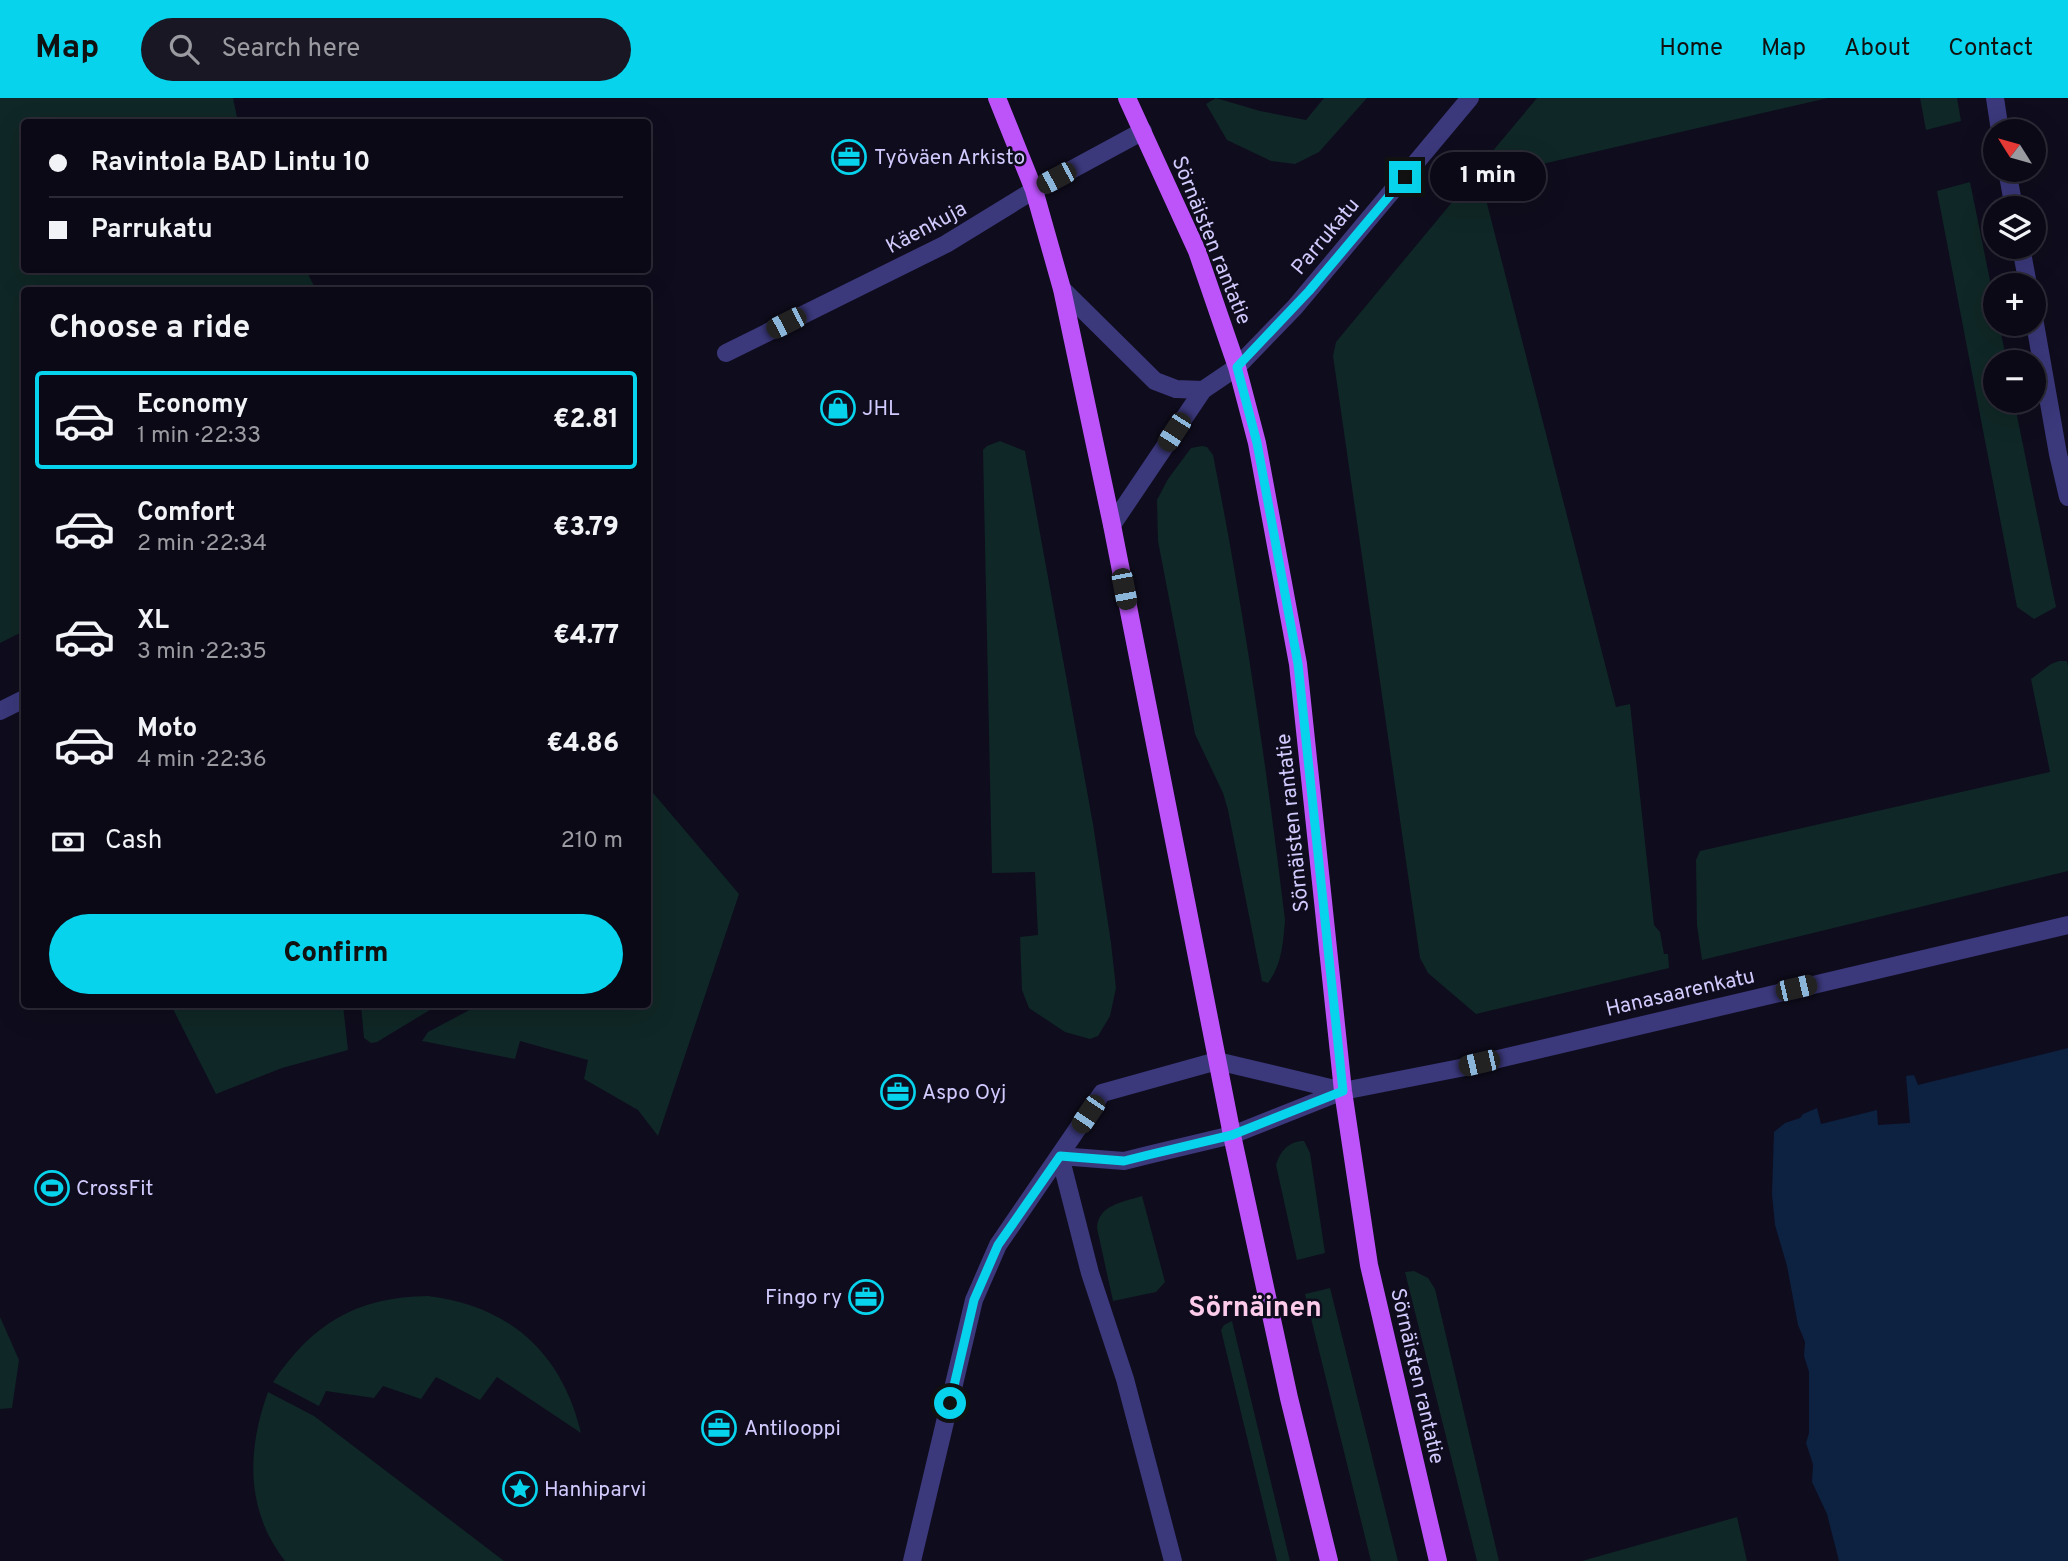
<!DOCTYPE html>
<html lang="en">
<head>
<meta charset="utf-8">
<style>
  body { margin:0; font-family:Overpass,sans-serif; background:#191723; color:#f1f3f6; height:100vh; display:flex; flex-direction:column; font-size:26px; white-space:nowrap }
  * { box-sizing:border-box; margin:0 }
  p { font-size:23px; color:#9a9aa1 }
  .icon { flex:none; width:38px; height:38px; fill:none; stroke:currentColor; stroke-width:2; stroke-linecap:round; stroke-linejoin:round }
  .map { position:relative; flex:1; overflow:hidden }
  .details { position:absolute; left:21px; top:189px; width:630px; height:721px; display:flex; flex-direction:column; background:#0b0916; border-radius:7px; box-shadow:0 7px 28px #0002,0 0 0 2px #2b2a35 }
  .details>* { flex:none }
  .top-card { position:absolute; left:21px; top:21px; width:630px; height:154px; border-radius:7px; box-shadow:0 7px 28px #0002,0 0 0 2px #2b2a35; display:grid; align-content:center; height:154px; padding:0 28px; background:#0b0916 }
  .needle { width:46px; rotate:307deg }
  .fabs { position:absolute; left:1983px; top:21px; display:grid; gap:14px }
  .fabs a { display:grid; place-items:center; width:63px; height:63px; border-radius:50%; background:#0b0916; box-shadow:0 7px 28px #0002,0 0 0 2px #2b2a35; font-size:35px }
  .end { position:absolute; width:32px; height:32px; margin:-16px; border:9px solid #07d4ec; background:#111; box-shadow:0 0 0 4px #111 }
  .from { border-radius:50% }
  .bubble { position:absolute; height:49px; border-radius:24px; background:#0b0916; box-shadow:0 7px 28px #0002,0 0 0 2px #2b2a35; font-size:23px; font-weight:800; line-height:49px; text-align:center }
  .car { position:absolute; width:21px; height:42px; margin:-21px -10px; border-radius:9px; box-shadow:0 0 5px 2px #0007; background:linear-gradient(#222 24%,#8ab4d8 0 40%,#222 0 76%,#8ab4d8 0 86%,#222 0) }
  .top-card b { display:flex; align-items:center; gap:24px; height:66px; font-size:26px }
  .top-card b+b { border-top:2px solid #2b2a35 }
  .top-card i { width:18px; height:18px; background:#f1f3f6 }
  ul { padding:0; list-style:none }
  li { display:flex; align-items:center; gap:21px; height:98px; margin:0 14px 10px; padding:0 14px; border:4px solid transparent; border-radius:7px }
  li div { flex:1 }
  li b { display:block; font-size:26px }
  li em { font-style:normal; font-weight:800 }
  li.current { border-color:#07d4ec }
  li>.icon { width:63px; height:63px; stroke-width:1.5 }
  h2 { padding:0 28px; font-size:32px; line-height:84px }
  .pay { display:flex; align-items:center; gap:18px; height:77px; padding:0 28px; font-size:26px }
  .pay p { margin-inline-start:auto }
  .primary-button { display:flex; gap:14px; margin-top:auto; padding:14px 28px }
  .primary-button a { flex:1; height:80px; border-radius:42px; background:#07d4ec; color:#111; font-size:28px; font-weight:800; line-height:80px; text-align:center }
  header { display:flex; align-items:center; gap:42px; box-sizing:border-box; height:98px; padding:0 35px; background:#07d4ec; color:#111 }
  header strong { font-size:33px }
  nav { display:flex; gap:38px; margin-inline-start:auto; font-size:24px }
  .search { width:490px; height:63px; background:#191723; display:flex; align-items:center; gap:18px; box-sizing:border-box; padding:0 24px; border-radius:38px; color:#9a9aa1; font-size:26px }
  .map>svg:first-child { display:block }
</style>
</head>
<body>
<header>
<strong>Map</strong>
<div class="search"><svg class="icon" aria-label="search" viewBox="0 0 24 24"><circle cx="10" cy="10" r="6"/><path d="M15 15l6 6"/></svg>Search here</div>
<nav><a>Home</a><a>Map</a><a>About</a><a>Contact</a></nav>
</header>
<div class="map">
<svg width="2068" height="1463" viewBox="0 0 2068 1463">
  <rect width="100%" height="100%" fill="#0f0c1d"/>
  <g fill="#0f2726">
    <path d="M0,0H233L238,24H24V172H306L316,192H24V533L0,545Z"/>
    <path d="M1216,0L1260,13L1306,22L1324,0H1367L1319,54L1295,66L1271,63L1227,42L1206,6Z"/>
    <path d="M1537,0H1828L1495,77L1481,67Z"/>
    <path d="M1920,0H1957L1961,23L1926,32Z"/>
    <path d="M1473,79L1482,86L1616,609L1630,606L1654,827L1660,834L1664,856H1668L1669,870L1476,916L1428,875L1420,860L1333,258L1336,244Z"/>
    <path d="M1970,84L1995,207V226H1999L2007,264H1995V303H2014L2056,509L2034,521L2017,509L1937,93Z"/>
    <path d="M1000,343L1025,353L1093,726L1111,845L1116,890L1110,918L1098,938L1090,941L1065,934L1029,910L1022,892L1020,839L1038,837L1035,774L992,775L983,352L987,348Z"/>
    <path d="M1202,348L1207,349L1213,357C1244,513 1266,665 1285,822C1283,846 1282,866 1268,885L1262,883L1228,712L1223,695L1195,636L1158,443L1157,402L1168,381L1191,350Z"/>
    <path d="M2059,563H2067L2068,569V773L1702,862L1697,827L1696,762L1700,753L2050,674L2031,581L2051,566Z"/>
    <path d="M648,689L739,796L658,1038L638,1012L584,981L588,962L520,943L515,961L422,943L428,934L479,907L648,906Z"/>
    <path d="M171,907H343L348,952L282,970L216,996Z"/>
    <path d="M361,907V906L438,907L377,944L371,945L364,940Z"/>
    <path d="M1304,1043L1310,1055L1325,1155L1297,1162L1276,1067C1280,1053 1289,1043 1304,1043Z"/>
    <path d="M1142,1098L1165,1184L1156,1194L1113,1203L1097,1130C1098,1107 1123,1104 1142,1098Z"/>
    <path d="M1414,1173L1428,1180L1435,1191L1499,1463H1477L1405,1174Z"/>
    <path d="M1330,1190L1398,1463H1371L1305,1196Z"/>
    <path d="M428,1198C510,1208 562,1255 581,1335L497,1279L480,1302L436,1279L421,1301L383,1288L374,1300L326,1293L319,1308L273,1284C313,1225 357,1199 428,1198Z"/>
    <path d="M0,1219L19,1262L12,1310L0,1311Z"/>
    <path d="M1232,1223L1290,1463H1277L1221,1232L1224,1227Z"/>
    <path d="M268,1294L314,1318L504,1463H285C245,1412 247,1352 268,1294Z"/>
    <path d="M1737,1419L1747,1463H1582Z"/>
  </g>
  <path fill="#0d2140" d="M2068,950V1463H1839L1827,1416L1812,1384L1813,1366L1806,1345L1809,1335V1274L1804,1258L1805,1244L1798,1227L1787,1168L1775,1127L1772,1096L1774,1034L1785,1025L1800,1020L1803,1016L1817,1010L1821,1026L1877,1012L1878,1027L1910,1025L1906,978L1914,977L1918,987Z"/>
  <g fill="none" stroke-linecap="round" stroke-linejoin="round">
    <g stroke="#3b387b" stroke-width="18">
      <path d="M1995,0L2000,33"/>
      <path d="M2007,72L2014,110"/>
      <path d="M2021,149L2028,187"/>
      <path d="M1062,191L1155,283L1176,291L1203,292"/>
      <path d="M2034,220L2058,356L2068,399"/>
      <path d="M726,255L946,146L1034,92L1143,33"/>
      <path d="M1112,427L1203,292L1237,269L1295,209L1470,0"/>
      <path d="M0,613L24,601"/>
      <path d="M1060,1058L1124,1063L1148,1057L1232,1037L1343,993L1460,970L2068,827"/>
      <path d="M1060,1058L1090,1175L1125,1281L1173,1463"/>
      <path d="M912,1463L974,1202L998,1147L1102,995L1217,963L1343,993"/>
    </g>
    <g stroke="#bc54fa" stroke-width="18">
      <path d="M997,0L1034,92L1062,191L1112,427L1232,1037L1289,1300L1329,1463"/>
      <path d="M1127,0L1197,153L1237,269L1257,345L1298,566L1343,993L1369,1167L1438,1463"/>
    </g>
  </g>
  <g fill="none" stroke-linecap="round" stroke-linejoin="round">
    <path stroke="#07d4ec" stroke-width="9" d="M950,1305L974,1202L998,1147L1060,1058L1124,1063L1148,1057L1232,1037L1343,993L1298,566L1257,345L1237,269L1309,193L1405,79"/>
  </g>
  <defs>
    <g id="office-ring" transform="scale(1.75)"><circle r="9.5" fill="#0f0c1d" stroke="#07d4ec" stroke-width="1.5"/><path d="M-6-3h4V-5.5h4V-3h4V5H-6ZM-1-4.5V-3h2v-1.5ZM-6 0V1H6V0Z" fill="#07d4ec"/></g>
    <g id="shop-ring" transform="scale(1.75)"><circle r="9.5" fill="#0f0c1d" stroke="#07d4ec" stroke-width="1.5"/><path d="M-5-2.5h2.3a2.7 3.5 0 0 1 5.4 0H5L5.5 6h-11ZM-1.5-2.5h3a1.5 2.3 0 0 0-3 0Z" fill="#07d4ec"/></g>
    <g id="stadium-ring" transform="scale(1.75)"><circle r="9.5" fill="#0f0c1d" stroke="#07d4ec" stroke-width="1.5"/><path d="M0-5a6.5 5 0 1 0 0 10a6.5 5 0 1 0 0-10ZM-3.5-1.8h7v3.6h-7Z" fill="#07d4ec"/></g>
    <g id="sight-ring" transform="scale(1.75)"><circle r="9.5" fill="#0f0c1d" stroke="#07d4ec" stroke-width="1.5"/><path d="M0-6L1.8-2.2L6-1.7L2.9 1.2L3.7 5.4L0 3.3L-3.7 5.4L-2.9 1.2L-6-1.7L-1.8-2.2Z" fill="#07d4ec"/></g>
  </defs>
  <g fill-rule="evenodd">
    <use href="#office-ring" x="849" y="59"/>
    <use href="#shop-ring" x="838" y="310"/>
    <use href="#office-ring" x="898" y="994"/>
    <use href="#stadium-ring" x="52" y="1090"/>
    <use href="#office-ring" x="866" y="1199"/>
    <use href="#office-ring" x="719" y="1330"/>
    <use href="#sight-ring" x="520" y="1391"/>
  </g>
  <g text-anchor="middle" stroke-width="5" stroke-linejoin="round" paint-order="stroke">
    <g font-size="21" fill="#d0cafd" stroke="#0f0c1d" text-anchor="start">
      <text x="874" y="66">Työväen Arkisto</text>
      <text x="862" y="317">JHL</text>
      <text x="922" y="1001">Aspo Oyj</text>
      <text x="76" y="1097">CrossFit</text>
      <text x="842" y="1206" text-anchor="end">Fingo ry</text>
      <text x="744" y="1337">Antilooppi</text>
      <text x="544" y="1398">Hanhiparvi</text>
    </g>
    <g font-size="21" fill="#d0cafd" stroke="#0f0c1d">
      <text transform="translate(926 129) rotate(-28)" y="7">Käenkuja</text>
      <text transform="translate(1325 138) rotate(-50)" y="7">Parrukatu</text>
      <text transform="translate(1212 142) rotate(68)" y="7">Sörnäisten rantatie</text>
      <text transform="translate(1292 725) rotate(-96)" y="7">Sörnäisten rantatie</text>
      <text transform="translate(1680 894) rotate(-13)" y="7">Hanasaarenkatu</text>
      <text transform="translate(1418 1278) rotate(77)" y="7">Sörnäisten rantatie</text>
    </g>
    <g font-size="28" font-weight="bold" fill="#fdcceb" stroke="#0f0c1d">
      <text x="1255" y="1218">Sörnäinen</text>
    </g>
  </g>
</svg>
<div class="fabs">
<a><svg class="needle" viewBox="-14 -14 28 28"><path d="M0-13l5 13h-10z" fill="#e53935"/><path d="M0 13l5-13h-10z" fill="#9a9aa1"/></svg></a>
<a><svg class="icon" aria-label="layers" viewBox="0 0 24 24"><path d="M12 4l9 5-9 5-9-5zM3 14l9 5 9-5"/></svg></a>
<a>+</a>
<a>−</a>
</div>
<i class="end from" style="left:950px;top:1305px"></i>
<i class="end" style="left:1405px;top:79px"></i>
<div class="bubble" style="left:1430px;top:54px;width:116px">1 min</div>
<i class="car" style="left:1056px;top:80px;rotate:242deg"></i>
<i class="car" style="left:786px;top:225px;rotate:243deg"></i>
<i class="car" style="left:1174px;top:334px;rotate:213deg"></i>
<i class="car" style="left:1124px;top:491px;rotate:169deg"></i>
<i class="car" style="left:1796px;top:890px;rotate:77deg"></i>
<i class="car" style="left:1479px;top:965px;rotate:257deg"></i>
<i class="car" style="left:1088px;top:1016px;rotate:214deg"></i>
<div class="top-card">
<b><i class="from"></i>Ravintola BAD Lintu 10</b>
<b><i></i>Parrukatu</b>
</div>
<section class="details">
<h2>Choose a ride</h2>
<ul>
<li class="current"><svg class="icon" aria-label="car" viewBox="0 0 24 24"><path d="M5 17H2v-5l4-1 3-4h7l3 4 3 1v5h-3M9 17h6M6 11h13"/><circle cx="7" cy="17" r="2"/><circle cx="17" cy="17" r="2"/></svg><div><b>Economy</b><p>1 min · 22:33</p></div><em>€2.81</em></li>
<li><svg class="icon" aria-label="car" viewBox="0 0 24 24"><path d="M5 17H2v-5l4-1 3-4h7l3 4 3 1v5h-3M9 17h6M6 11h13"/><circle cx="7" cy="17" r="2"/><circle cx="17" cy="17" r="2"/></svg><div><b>Comfort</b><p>2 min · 22:34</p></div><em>€3.79</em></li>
<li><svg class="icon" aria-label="car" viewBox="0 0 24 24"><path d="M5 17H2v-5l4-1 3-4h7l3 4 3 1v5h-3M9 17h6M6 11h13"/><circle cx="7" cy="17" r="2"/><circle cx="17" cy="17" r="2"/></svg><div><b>XL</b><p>3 min · 22:35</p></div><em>€4.77</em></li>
<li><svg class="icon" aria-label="car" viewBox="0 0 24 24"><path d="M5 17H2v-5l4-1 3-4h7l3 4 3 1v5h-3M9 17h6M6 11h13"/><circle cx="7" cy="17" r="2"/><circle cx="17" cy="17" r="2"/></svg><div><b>Moto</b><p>4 min · 22:36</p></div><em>€4.86</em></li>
</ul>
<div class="pay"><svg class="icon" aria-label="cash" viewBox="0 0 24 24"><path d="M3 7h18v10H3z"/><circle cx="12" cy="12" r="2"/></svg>Cash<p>210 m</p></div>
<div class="primary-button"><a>Confirm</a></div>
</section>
</div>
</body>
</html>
